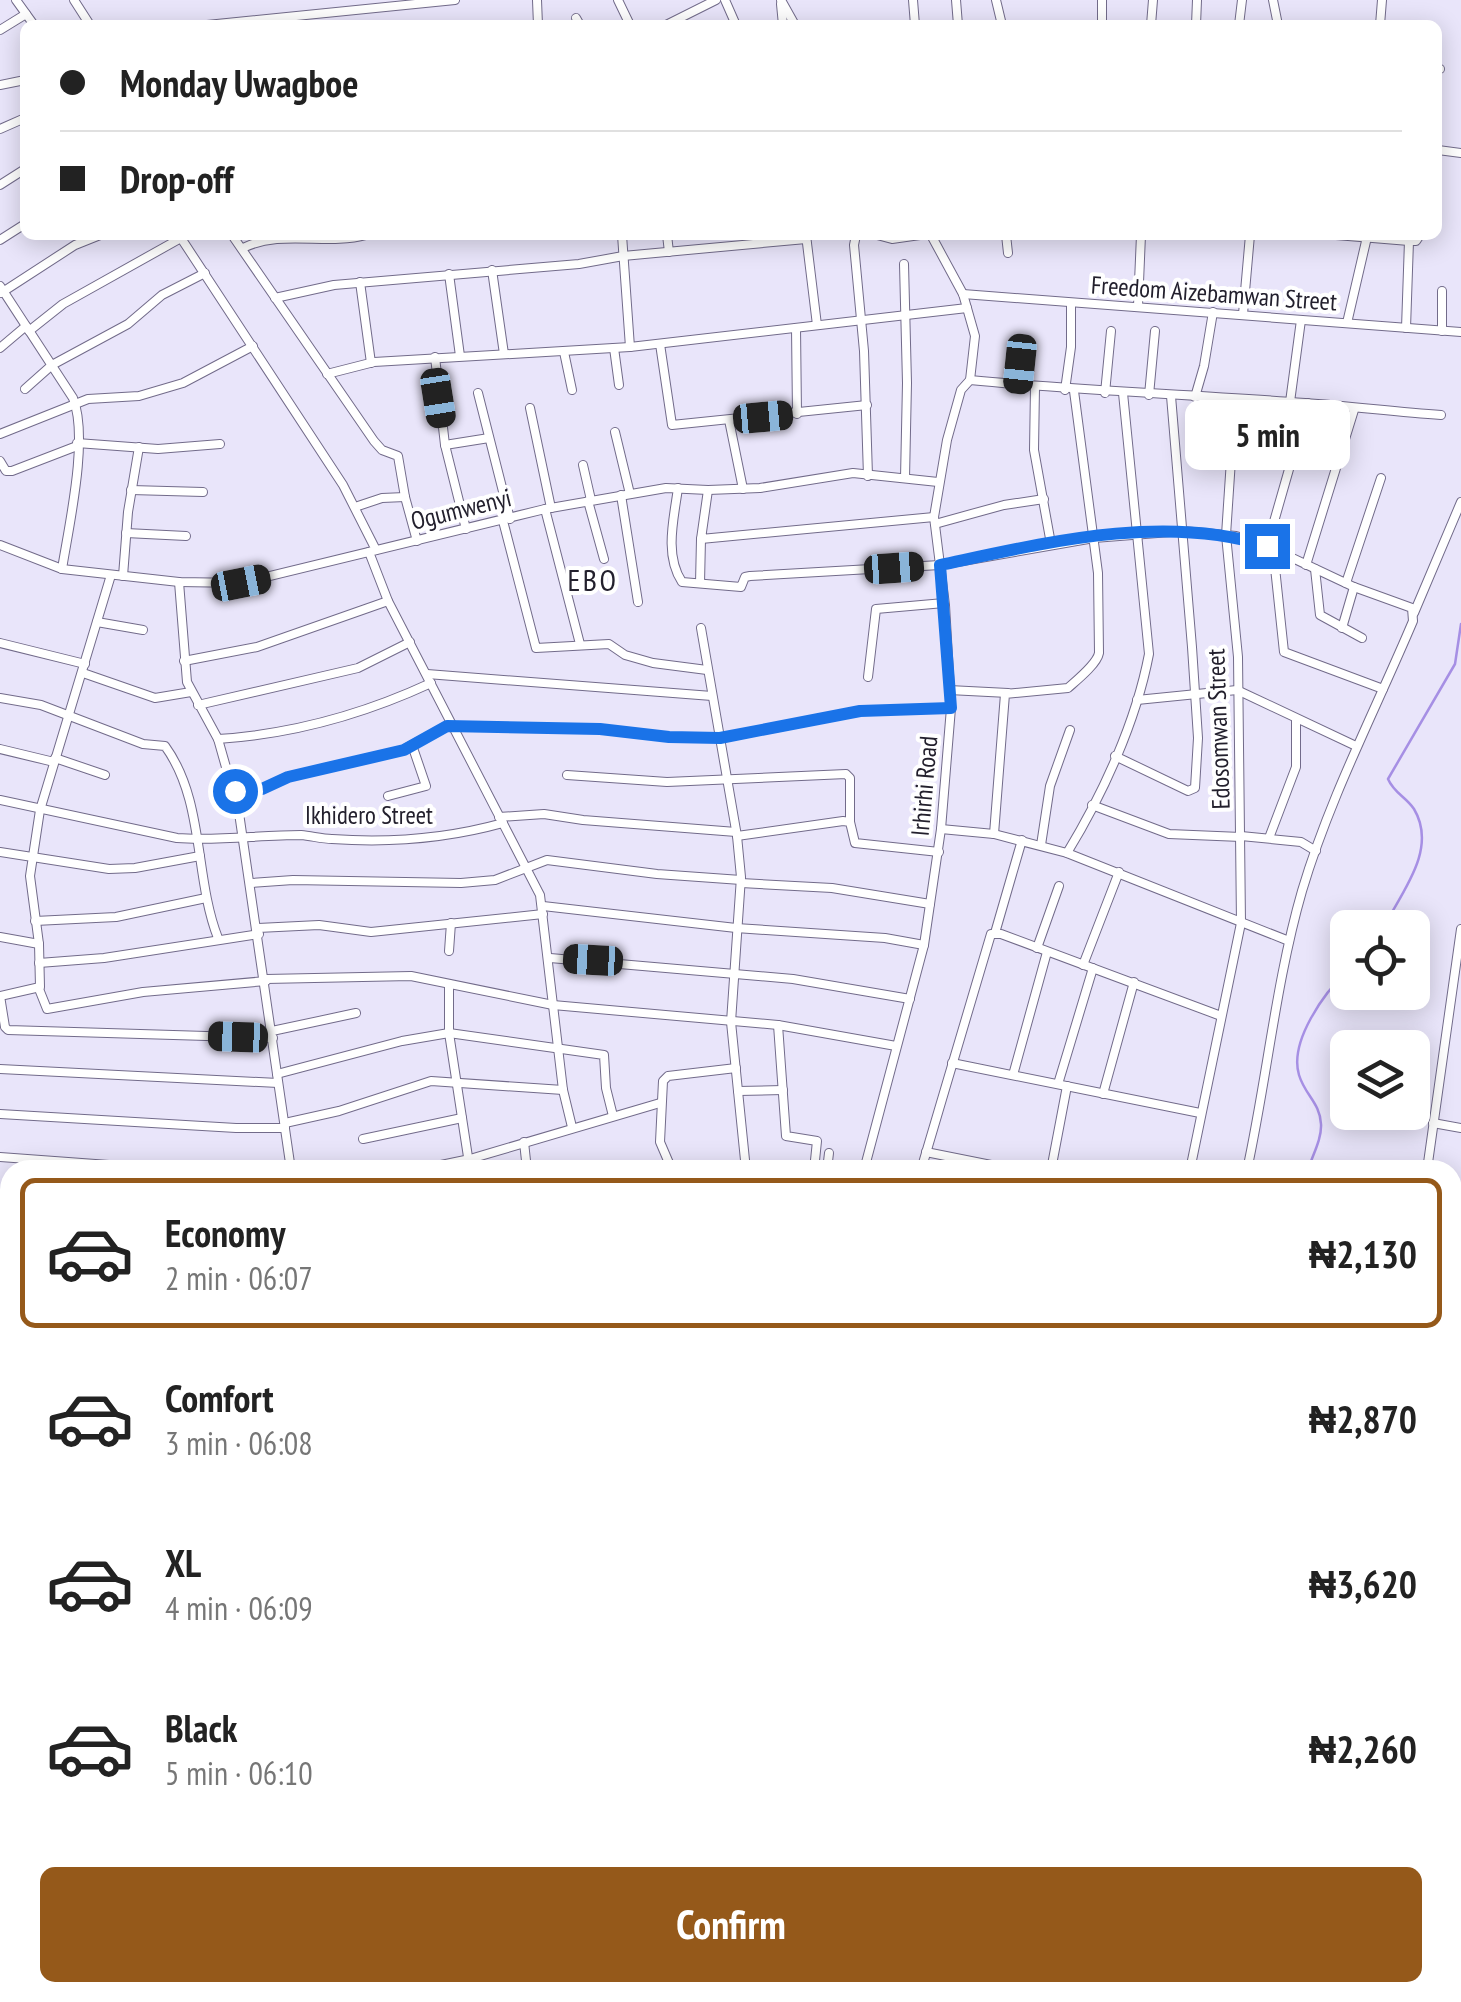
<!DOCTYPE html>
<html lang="en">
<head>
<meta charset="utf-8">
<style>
  body { margin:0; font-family:"PT Sans Narrow",sans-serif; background:#f6f6f6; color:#222; height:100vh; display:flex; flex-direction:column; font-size:38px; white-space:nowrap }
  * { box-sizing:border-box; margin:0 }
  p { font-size:32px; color:#767676 }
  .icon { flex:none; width:55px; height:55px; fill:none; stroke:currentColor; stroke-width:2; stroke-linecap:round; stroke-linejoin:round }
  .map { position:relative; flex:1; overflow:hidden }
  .side { position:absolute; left:0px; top:1160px; width:1462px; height:842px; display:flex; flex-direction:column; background:#fff; border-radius:30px 30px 0 0; box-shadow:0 5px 25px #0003 }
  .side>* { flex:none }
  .top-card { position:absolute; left:20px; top:20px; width:1422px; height:220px; border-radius:15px; box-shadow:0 5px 25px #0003; display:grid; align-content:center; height:220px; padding:0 40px; background:#fff }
  .fabs { position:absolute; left:1330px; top:910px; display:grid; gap:20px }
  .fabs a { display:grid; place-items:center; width:100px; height:100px; border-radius:15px; background:#fff; box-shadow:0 5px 25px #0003; font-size:50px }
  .end { position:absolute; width:45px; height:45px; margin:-22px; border:12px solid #1a73e8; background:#fff; box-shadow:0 0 0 5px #fff }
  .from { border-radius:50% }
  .bubble { position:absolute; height:70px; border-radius:15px; background:#fff; box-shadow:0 5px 25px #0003; font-size:32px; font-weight:600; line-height:70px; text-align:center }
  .car { position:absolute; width:30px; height:60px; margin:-30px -15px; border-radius:12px; box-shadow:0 0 8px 2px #0007; background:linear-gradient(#222 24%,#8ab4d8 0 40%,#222 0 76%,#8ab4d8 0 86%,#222 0) }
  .top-card b { display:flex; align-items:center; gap:35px; height:95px; font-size:38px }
  .top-card b+b { border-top:2px solid #e0e0e0 }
  .top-card i { width:25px; height:25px; background:#222 }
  ul { padding:18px 0 0; list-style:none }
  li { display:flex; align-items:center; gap:30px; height:150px; margin:0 20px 15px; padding:0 20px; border:5px solid transparent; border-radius:15px }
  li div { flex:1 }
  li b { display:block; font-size:38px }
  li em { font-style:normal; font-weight:600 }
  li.on { border-color:#95591a }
  li>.icon { width:90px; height:90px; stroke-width:1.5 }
  .primary-button { display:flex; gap:20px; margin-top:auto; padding:20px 40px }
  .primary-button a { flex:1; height:115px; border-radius:15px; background:#95591a; color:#fff; font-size:40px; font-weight:600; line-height:115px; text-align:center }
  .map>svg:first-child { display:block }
</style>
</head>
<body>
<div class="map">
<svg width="1461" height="2002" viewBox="0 0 1461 2002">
  <rect width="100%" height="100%" fill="#e9e5fa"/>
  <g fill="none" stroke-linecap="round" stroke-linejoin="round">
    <g stroke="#a68fe4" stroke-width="2.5">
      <path d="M1383,928C1402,892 1438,849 1414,809C1406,797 1394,793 1388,779L1455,664L1461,624"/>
      <path d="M1308,1170C1312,1156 1322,1139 1321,1124C1320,1103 1305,1095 1299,1075C1289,1042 1324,992 1348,971"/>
      <path d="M1266,2002L1270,1992"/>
    </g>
    <g stroke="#726b8a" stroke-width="10">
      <g id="minor">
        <path d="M16,0L34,25"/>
        <path d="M74,0L90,25"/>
        <path d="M537,0L538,25"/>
        <path d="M618,0L630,25"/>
        <path d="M725,0L736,25"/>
        <path d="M781,0L795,25"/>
        <path d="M913,0L915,25"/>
        <path d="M956,0L958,25"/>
        <path d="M996,0L1002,25"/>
        <path d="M1102,0V25"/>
        <path d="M1273,0L1278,25"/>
        <path d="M781,4L783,25"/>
        <path d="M576,18L580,25"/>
        <path d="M207,25L455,0"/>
        <path d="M666,25L716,0"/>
        <path d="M1151,25L1153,0"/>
        <path d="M1196,25L1197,0"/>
        <path d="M1239,25L1242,0"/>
        <path d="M1380,25L1382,0"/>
        <path d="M0,30L26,14"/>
        <path d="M1438,69H1440"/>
        <path d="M0,85L25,80"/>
        <path d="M0,129L25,118"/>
        <path d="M1438,150L1461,153"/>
        <path d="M0,185L25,169"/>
        <path d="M179,235L343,485L376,550"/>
        <path d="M232,235L374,441L382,450L398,456L405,497L417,541"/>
        <path d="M622,235L630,347"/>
        <path d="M667,235L669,252"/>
        <path d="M806,235L817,325"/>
        <path d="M856,235L854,245L864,351L868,476"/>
        <path d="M877,235L892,239L920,235"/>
        <path d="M1006,235L1008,253"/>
        <path d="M1336,235L1409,241H1416L1420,235"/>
        <path d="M0,240L25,224"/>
        <path d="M243,248C281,229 327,246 366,235"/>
        <path d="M904,264L907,383L905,478"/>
        <path d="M492,270L504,354"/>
        <path d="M449,274L460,356"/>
        <path d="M360,282L371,363"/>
        <path d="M0,286L73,398C89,438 69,525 62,569"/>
        <path d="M1,293L75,245L100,235"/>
        <path d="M963,294L1461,332"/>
        <path d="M275,298L334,285L579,264L623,256L806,239"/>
        <path d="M1138,306L1141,235"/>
        <path d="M1243,314L1250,235"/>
        <path d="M1347,323L1367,237"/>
        <path d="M796,328L797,414"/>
        <path d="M1406,328L1409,241"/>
        <path d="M29,331L63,304L181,238"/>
        <path d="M1442,331V291"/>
        <path d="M660,344L672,425L867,405"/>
        <path d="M0,348L26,326"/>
        <path d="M614,348L619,385"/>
        <path d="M564,352L572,390"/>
        <path d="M435,357L445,445L466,529"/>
        <path d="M327,374L374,362L630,347L967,308"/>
        <path d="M970,380C1081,391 1193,394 1305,403C1350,406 1396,412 1441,415"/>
        <path d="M1018,385L1022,344"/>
        <path d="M1035,387L1034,450L1051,544"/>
        <path d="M25,389L52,365L128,324L162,295L205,273"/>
        <path d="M1065,390L1071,347V303"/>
        <path d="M478,393L510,519"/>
        <path d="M1105,393L1111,331"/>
        <path d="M1149,395L1155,331"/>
        <path d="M1195,397L1204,366L1213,312"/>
        <path d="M1290,402L1301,320"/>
        <path d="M530,408L551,508"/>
        <path d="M729,420L743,489"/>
        <path d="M615,432L630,494"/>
        <path d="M0,434L88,399L139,396L183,383L253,346"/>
        <path d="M77,443L158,449L220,444"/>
        <path d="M445,445L489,438"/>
        <path d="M0,461L6,471H12L77,446"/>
        <path d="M583,465L591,500"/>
        <path d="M678,488C674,518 664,555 682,582L741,587L745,577L750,576L940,565L1094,538L1183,531L1236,536L1267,546L1354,587L1412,608L1413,621C1375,711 1330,797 1302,891C1276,981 1267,1078 1247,1170"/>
        <path d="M131,490L203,492"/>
        <path d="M708,490L701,539L934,517"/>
        <path d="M621,495L638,602"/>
        <path d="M588,501L604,559"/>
        <path d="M355,507L382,498L405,497"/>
        <path d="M545,509L580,644"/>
        <path d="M503,521L536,648L609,644L625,655L653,663L707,670"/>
        <path d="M935,524L1004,505L1044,499"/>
        <path d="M126,533L186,536"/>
        <path d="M0,545L62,569L179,582L241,583L545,509L666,488L708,490L760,488L853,473L938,482"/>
        <path d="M1267,546L1308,403"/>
        <path d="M1273,549L1284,652L1383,689"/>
        <path d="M369,552L388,601L540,895L563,1090L572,1127"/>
        <path d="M1306,565L1354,410"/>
        <path d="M1315,569L1320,615L1362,638"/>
        <path d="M111,575L40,810L30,876L39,944L40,987L0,996L5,1027L8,1030L273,1038"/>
        <path d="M123,576L128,512L139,447"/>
        <path d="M179,582L187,682L218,739L239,813L291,1170"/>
        <path d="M700,583L701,539"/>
        <path d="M1346,583L1381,478"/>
        <path d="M1414,613L1461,502"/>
        <path d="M97,622L143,630"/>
        <path d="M701,628L737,836L741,877L731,1022L746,1170"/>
        <path d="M1342,628L1354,587"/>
        <path d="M0,643L85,664"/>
        <path d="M184,661L257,647L388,601"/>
        <path d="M83,673L155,698L191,692"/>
        <path d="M427,674L712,696"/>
        <path d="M868,677L876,609L944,603"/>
        <path d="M949,690L1008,693"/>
        <path d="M0,698L41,705L143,744L165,746C205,801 194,877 218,938"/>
        <path d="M1137,700L1237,690L1356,746"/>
        <path d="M198,705L358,668L410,642"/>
        <path d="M218,739C294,734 362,715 431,683"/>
        <path d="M0,749L54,762"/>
        <path d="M1115,756L1188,791L1195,788L1198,738L1192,647L1171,396"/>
        <path d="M55,758L105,775"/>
        <path d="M567,775L667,782L846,774L850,778V822"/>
        <path d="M235,791L262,789L287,777L403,750L447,726L600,729L669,737L721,738L861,711L951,708"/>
        <path d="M388,796L426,786L412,745"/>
        <path d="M0,800L177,838C219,841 259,835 301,835C312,836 322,839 332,839C388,843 449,838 503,823"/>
        <path d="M1092,805L1169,834L1241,837"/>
        <path d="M499,817L544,814L583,820L736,832"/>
        <path d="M941,829L994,834L1067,853L1289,941"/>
        <path d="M994,834L1005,694L1068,688C1077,680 1097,664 1099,653L1098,573L1074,391"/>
        <path d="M737,836L843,821L850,822L855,843L939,852"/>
        <path d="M1241,836L1301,842L1316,851"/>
        <path d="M1269,838L1296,767V720"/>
        <path d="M1041,845L1050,786L1070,730"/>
        <path d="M0,852L109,869L135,868L200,856"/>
        <path d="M1067,853C1103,794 1136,722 1149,654L1123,393"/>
        <path d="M251,883L293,880L461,883L495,880L547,860L657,874L741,880"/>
        <path d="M741,883L832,888L930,904"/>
        <path d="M543,906L736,928L885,938L924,945"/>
        <path d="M35,921L116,917L206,898"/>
        <path d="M258,928L319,925L371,932L543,914"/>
        <path d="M995,933L1022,840"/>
        <path d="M0,937L39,944"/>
        <path d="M1037,948L1059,886"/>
        <path d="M449,951L451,923"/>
        <path d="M550,958L793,979L910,999"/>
        <path d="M39,963L104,958L259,934"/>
        <path d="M1083,965L1119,872"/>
        <path d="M266,979L411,976L553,1005L778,1025L896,1046"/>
        <path d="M449,984V1033L470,1170"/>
        <path d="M39,989L47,1009L143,992L266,981"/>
        <path d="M778,1025L786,1136L817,1141L814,1170"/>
        <path d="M272,1031L356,1013"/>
        <path d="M952,1063L1200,1113"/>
        <path d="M0,1069L278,1083"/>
        <path d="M277,1074L402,1041L449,1033L604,1055L606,1088L613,1116"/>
        <path d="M1013,1075L1047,952"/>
        <path d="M1058,1084L1093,968"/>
        <path d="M738,1091L783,1090"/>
        <path d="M1103,1094L1134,982"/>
        <path d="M0,1114L236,1128H285"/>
        <path d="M285,1123L339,1111L431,1081L563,1090"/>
        <path d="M1433,1123L1461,1128"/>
        <path d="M363,1139L462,1118"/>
        <path d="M524,1142L527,1170"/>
        <path d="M926,1152L1016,1170"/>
        <path d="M0,1157L177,1170"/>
        <path d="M417,1170L470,1159L660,1103"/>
        <path d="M672,1170L660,1142L663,1081L668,1076L736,1068"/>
        <path d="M827,1170L829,1153"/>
        <path d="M864,1170L924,945L941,829L951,708L945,605L934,517L947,440L961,390L970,380L975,336L963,294L931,235"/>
        <path d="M921,1170L991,934H1001L1221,1016"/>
        <path d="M1051,1170L1067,1086"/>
        <path d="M1190,1170L1241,923L1238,657L1226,535L1235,400"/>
        <path d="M1427,1170L1461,929"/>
        <path d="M0,1202L10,1209"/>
        <path d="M1452,1237L1461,1238"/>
        <path d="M0,1255L10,1262"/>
        <path d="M0,1296L10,1279"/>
        <path d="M0,1303L10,1309"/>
        <path d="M1452,1343L1461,1345"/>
        <path d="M0,1354L10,1360"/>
        <path d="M0,1409L10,1418"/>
        <path d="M0,1438L10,1428"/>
        <path d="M0,1440L10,1444"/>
        <path d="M1452,1459L1461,1461"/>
        <path d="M0,1504L10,1517"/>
        <path d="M1452,1555L1461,1554"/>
        <path d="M0,1604L10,1615"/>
        <path d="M1452,1614L1461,1607"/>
        <path d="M0,1680L10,1693"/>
        <path d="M0,1705L10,1695"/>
        <path d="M0,1758L10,1753"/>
        <path d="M0,1795L10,1821"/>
        <path d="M1452,1796L1461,1798"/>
        <path d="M0,1880L10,1883"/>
        <path d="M0,1926L10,1928"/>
        <path d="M0,1975L10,1976"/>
        <path d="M1452,1987L1461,1988"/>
        <path d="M71,1992L85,2002"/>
        <path d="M135,1992L136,2002"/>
        <path d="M238,1992L239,2002"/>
        <path d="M276,1992L281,2002"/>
        <path d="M446,1992L451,2002"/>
        <path d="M493,1992L498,2002"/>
        <path d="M546,1992L552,2002"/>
        <path d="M600,1992L605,2002"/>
        <path d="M651,1992L656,2002"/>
        <path d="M712,1992L716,2002"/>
        <path d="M1026,1992L1040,2002"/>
        <path d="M930,1994L946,2002"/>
        <path d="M153,2002L176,1992"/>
        <path d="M374,2002L392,1992"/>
        <path d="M471,2002L488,1992"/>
        <path d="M783,2002L817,1993L828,2002"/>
        <path d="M1125,2002L1127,1992"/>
        <path d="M1217,2002L1220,1992"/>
        <path d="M1360,2002L1361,1992"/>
      </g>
    </g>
    <use href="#minor" stroke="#fff" stroke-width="8"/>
  </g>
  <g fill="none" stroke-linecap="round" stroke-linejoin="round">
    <path stroke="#1a73e8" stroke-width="12" d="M235,791L262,789L288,777L404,750L447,726L600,729L669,737L720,738L860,711L951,708L940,565C1044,543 1163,513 1267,546"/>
  </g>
  <g text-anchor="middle" stroke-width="8" stroke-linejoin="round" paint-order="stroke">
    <g font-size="25" fill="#23202d" stroke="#fff">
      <text transform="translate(1214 293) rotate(4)" y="9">Freedom Aizebamwan Street</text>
      <text transform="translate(461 509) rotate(-14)" y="9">Ogumwenyi</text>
      <text transform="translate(1218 729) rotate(-92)" y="9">Edosomwan Street</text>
      <text transform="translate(924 786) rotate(-85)" y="9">Irhirhi Road</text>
      <text x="369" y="824">Ikhidero Street</text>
    </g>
    <g font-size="30" letter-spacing="2.5" fill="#23202d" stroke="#fff">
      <text x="593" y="591">EBO</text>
    </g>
  </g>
</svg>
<div class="fabs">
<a><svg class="icon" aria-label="locate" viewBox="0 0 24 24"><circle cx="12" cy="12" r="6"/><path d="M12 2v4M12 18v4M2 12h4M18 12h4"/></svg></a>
<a><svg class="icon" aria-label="layers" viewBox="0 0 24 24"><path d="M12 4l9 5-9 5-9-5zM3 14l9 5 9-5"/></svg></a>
</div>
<i class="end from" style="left:235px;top:791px"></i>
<i class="end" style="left:1267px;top:546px"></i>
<div class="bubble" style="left:1185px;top:400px;width:165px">5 min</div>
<i class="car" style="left:1020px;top:364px;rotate:186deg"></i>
<i class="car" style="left:438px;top:398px;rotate:171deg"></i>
<i class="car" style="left:763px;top:417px;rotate:85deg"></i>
<i class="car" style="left:894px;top:568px;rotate:86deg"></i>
<i class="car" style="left:241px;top:583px;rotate:79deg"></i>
<i class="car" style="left:593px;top:960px;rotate:273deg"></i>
<i class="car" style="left:238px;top:1037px;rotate:272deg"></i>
<div class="top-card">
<b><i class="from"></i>Monday Uwagboe</b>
<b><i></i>Drop-off</b>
</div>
<section class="side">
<ul>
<li class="on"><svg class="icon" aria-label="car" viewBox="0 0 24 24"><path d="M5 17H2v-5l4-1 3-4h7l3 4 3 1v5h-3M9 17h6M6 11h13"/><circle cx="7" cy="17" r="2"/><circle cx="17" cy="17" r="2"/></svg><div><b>Economy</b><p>2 min · 06:07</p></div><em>₦2,130</em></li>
<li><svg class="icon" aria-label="car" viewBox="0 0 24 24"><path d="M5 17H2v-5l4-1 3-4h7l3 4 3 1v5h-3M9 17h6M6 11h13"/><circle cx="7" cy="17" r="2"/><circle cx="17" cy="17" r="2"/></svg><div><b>Comfort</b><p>3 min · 06:08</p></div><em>₦2,870</em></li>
<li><svg class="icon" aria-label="car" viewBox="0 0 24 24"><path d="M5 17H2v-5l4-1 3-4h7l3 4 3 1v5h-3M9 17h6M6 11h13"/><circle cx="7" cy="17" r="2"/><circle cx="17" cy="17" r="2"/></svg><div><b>XL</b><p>4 min · 06:09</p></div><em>₦3,620</em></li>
<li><svg class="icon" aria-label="car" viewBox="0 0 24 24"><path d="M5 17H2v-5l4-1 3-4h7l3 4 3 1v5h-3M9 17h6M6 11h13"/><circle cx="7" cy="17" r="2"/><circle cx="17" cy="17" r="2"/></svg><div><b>Black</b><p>5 min · 06:10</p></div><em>₦2,260</em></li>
</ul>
<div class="primary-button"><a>Confirm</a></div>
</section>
</div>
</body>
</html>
